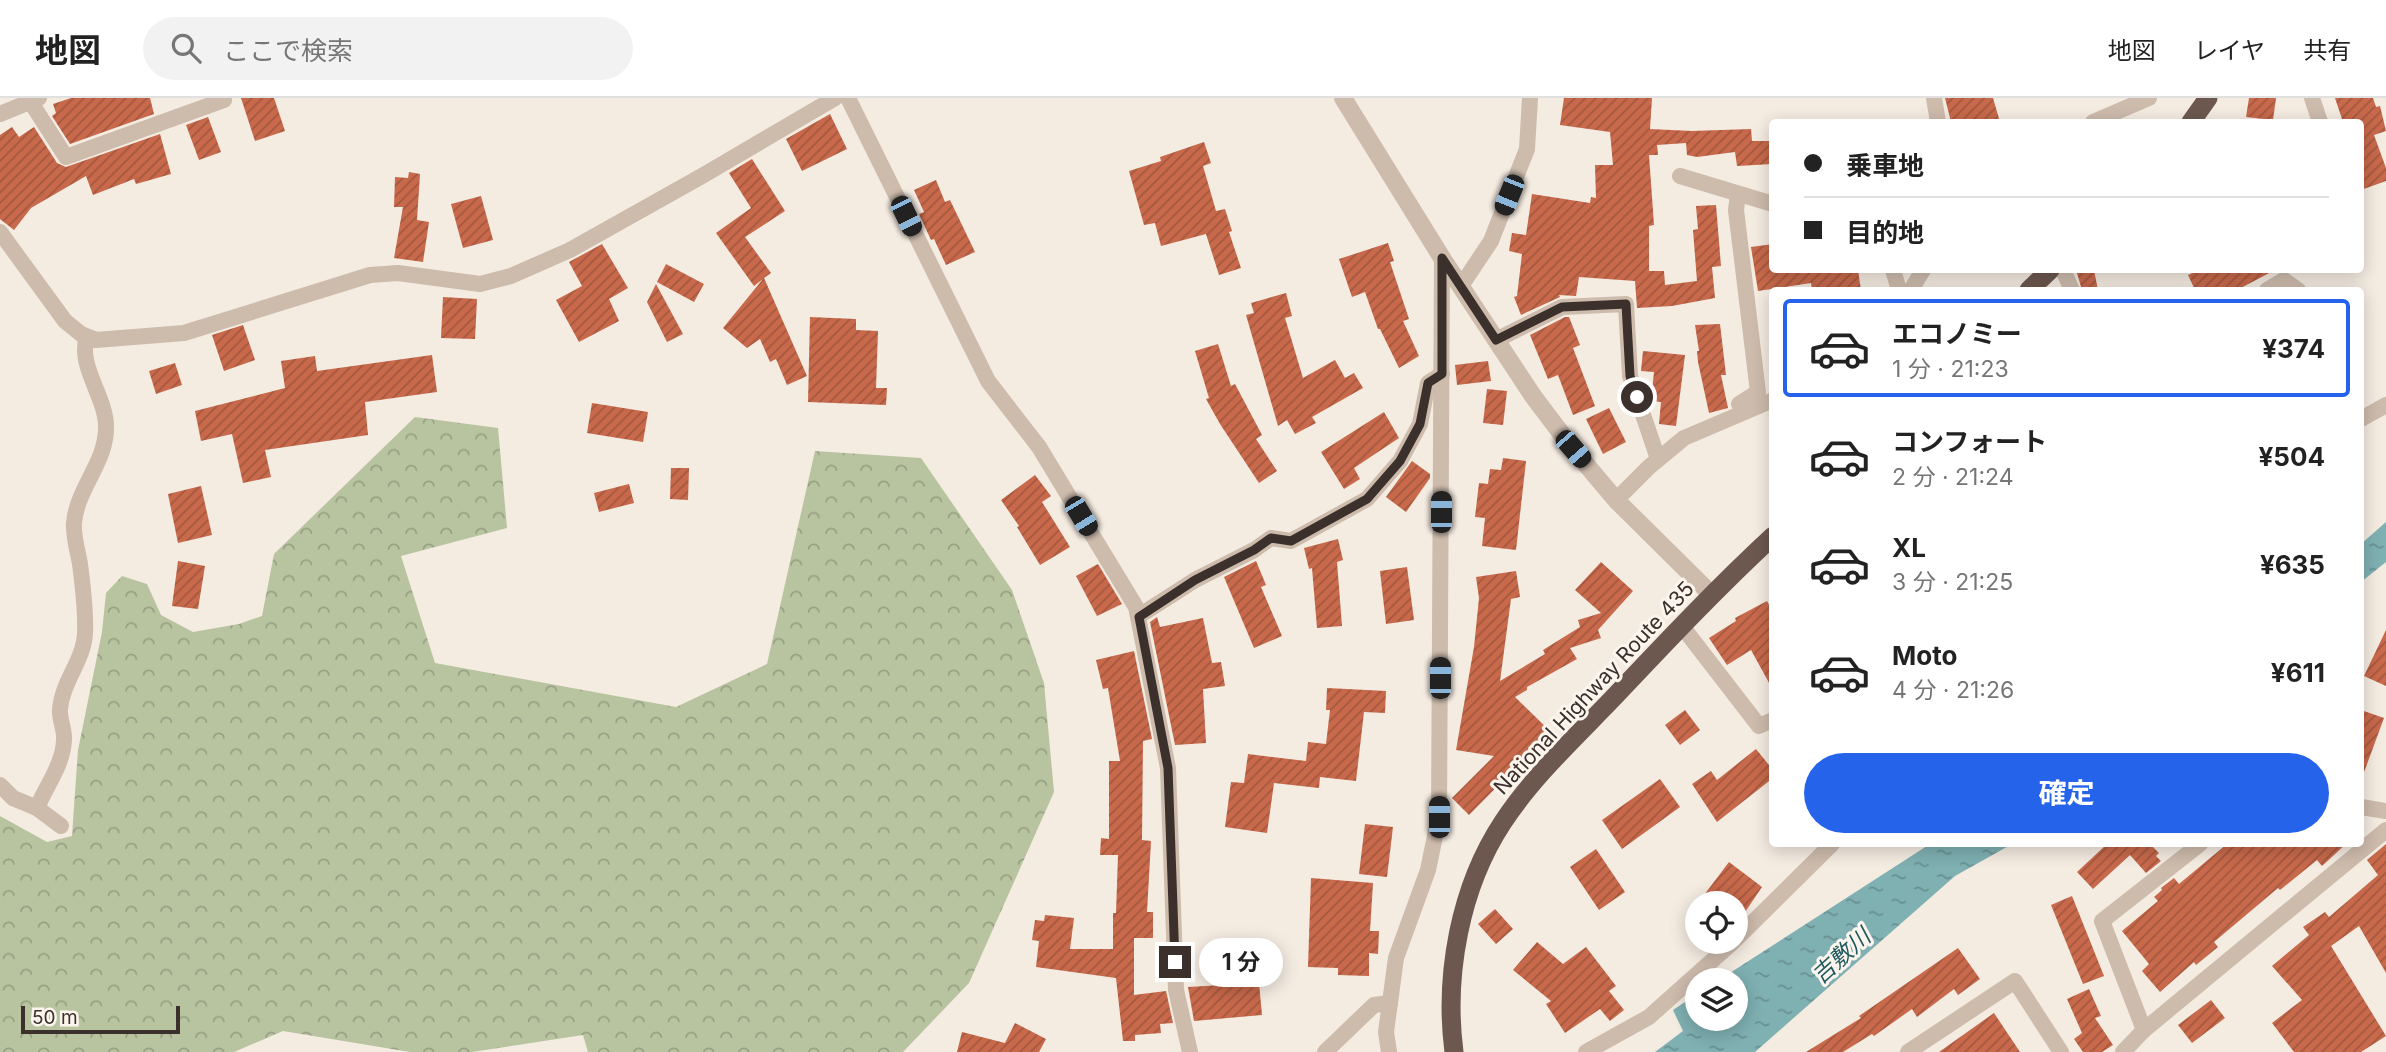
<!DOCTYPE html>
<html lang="ja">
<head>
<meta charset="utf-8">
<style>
  body { margin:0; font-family:Inter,"Noto Sans JP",sans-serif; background:#f2f2f2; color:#222; height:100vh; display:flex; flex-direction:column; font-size:26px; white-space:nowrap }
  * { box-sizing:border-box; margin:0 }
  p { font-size:23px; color:#767676 }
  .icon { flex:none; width:38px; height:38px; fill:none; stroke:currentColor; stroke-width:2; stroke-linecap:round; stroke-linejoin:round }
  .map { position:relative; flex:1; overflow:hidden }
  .drawer { position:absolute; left:1769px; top:189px; width:595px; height:560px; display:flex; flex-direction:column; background:#fff; border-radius:7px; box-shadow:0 4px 18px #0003 }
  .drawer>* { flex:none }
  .guide { position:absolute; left:1769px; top:21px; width:595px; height:154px; border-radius:7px; box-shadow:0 4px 18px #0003; display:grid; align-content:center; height:154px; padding:0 35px; background:#fff }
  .controls { position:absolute; left:1685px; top:793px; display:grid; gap:14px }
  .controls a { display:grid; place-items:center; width:63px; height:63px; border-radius:50%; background:#fff; box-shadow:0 4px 18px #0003; font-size:35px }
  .scale { position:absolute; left:21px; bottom:18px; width:159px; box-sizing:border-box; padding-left:7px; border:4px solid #3b302b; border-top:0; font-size:19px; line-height:24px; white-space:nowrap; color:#3b302b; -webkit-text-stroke:5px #fbf5ee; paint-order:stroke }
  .end { position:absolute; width:32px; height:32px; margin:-16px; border:9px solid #3b302b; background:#fff; box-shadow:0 0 0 4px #fff }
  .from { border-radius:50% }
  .bubble { position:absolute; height:49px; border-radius:24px; background:#fff; box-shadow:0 4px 18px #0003; font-size:23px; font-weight:700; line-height:49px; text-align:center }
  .car { position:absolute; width:21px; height:42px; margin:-21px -10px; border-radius:9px; box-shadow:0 0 5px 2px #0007; background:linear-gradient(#222 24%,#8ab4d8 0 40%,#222 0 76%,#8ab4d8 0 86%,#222 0) }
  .guide b { display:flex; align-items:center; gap:24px; height:66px; font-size:26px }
  .guide b+b { border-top:2px solid #e0e0e0 }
  .guide i { width:18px; height:18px; background:#222 }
  ul { padding:12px 0 0; list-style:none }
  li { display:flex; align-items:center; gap:21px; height:98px; margin:0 14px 10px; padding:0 21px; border:4px solid transparent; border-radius:7px }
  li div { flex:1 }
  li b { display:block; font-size:26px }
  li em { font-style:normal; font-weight:700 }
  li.on { border-color:#2563eb }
  li>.icon { width:63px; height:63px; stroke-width:1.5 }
  .button { display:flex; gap:14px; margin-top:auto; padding:14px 35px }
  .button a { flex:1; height:80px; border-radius:42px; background:#2563eb; color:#fff; font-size:28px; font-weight:700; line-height:80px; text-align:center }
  header { display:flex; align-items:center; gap:42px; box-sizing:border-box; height:98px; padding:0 35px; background:#fff; border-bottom:2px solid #e0e0e0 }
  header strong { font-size:33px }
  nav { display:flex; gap:38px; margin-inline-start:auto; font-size:24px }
  .search { width:490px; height:63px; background:#f2f2f2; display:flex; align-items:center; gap:18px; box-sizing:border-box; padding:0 24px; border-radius:38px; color:#767676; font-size:26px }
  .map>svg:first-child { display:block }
</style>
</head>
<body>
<header>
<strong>地図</strong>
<div class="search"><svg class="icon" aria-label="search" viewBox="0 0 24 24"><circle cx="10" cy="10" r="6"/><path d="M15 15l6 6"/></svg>ここで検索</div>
<nav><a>地図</a><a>レイヤ</a><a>共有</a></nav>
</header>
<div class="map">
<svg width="2386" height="954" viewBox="0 0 2386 954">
  <defs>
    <pattern id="forest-crowns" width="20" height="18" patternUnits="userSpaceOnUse" patternTransform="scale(1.75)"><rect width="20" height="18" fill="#b8c4a0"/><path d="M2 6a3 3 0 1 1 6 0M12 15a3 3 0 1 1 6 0" fill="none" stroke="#97a083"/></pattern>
    <pattern id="water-ripples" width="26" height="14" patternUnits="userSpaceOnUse" patternTransform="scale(1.75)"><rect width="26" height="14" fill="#7fb0b2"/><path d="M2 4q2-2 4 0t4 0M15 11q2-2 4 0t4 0" fill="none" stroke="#699091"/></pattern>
    <pattern id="building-hatch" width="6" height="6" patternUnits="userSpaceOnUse" patternTransform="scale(1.75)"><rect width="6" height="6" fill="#c8694b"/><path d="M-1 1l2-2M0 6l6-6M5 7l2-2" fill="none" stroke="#a4573f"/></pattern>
  </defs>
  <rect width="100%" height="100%" fill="#f4ebe1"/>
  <path fill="url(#forest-crowns)" d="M415,319L498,330L507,430L401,458L435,565L676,609L767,566L815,353L921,360L1012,492L1044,585L1054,694L969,885L903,954H588L583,937L472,954H410L283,933L234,954H0V718L47,744L72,738L78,652L102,534L106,495L122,478L147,486L161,517L193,534L239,526L262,518L274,456Z"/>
  <g fill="url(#water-ripples)">
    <path d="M2386,424V464L2361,484V446Z"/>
    <path d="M1930,746H2012L1955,778L1755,954H1655L1683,933L1673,912L1697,896L1698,920H1736V882H1719Z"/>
  </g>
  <g fill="url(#building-hatch)">
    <path d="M71,0H150L154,16L70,46L52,18L56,15L53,6Z"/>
    <path d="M241,0H274L285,33L255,43Z"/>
    <path d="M1564,0H1652L1650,31L1692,33L1751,31L1752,43H1773V66L1737,68L1735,54L1697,59L1687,57L1686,45L1657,47L1658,57H1649L1654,127L1649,128V173H1664L1665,187L1697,183L1693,132L1698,131L1696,108L1716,107L1721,168L1712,169L1715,200L1672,208L1637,210L1635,183L1579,179L1576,198L1559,197L1560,199L1521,217L1514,199L1517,198L1522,156L1509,153L1512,135L1526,137L1532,96L1590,105L1591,99L1596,100L1595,67H1613L1610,34L1560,27Z"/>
    <path d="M1945,0H1993L2000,24H1951Z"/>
    <path d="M2249,0H2276L2273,22L2246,19Z"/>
    <path d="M2335,0H2373L2376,9L2380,8L2386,33L2374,37L2386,70V83L2361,92V24H2343Z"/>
    <path d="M830,16L847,51L802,73L786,41Z"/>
    <path d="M208,19L221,54L199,62L186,27Z"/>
    <path d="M12,29L19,39L34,29L57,65L66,69L160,36L171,76L136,86L134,81L93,97L86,78L31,110L14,132L0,121V37Z"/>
    <path d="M1204,44L1211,65L1203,68L1216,113L1225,111L1232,133L1229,134L1241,170L1219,177L1206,136L1161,148L1155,125L1144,127L1129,73L1161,63L1160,59Z"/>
    <path d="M752,61L785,113L745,139L771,175L764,180L807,278L787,287L776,261L770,264L760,241L747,250L723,230L763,181L754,188L716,135L751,110L729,75Z"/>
    <path d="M409,74L420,76L417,122L429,124L423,164L394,160L403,109H394L395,79L408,80Z"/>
    <path d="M936,82L945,104L950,102L975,154L946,167L934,141L931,142L919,116L924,114L914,92Z"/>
    <path d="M481,98L493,142L463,150L451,106Z"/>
    <path d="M1388,145L1394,163L1390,164L1409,221L1403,223L1419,258L1399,270L1380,231H1378L1365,194L1352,199L1339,161Z"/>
    <path d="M602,146L628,190L609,201L619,223L579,244L556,202L582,188L569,164Z"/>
    <path d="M1773,146V172H1858L1861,192H1812L1811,185L1758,193L1751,149Z"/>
    <path d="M666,166L704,186L694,204L657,184Z"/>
    <path d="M2076,172H2094L2098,192H2082Z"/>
    <path d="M2199,172H2275L2237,192H2195L2188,177Z"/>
    <path d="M656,186L683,236L667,244L647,204Z"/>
    <path d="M1286,195L1292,218L1285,220L1303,280L1335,262L1345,280L1354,275L1363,290L1312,319L1316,325L1295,336L1287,322L1278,328L1246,217L1254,215L1251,205Z"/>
    <path d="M443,199L477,201L475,241L441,240Z"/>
    <path d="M810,219L856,221V232L878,233L876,290H887L886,307L808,304Z"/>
    <path d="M1565,219H1569L1580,247L1573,250L1595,308L1573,317L1558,277L1548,281L1530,237Z"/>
    <path d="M1720,226L1726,277H1721L1728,310L1709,315L1698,264L1697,253H1699L1695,227Z"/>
    <path d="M243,227L255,262L224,273L212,237Z"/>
    <path d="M1218,246L1231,288L1235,286L1262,337L1256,341L1277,373L1259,385L1220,326L1206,301L1209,300L1195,253Z"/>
    <path d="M1643,253L1685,257L1676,328L1659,326L1661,304L1651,303L1654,274L1641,273Z"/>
    <path d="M432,257L437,294L365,304L368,337L265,352L271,379L243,385L232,336L201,343L195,313L285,290L281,263L315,258L317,273Z"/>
    <path d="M1488,263L1491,283L1457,287L1455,267Z"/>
    <path d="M175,265L182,287L156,296L149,273Z"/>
    <path d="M1487,291L1507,293L1503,327L1483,325Z"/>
    <path d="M592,305L648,314L643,344L587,335Z"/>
    <path d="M1609,310L1626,344L1603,356L1586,321Z"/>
    <path d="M1384,314L1399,340L1354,370L1360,381L1344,391L1321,354Z"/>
    <path d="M1503,360L1526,363L1516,452L1482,448L1485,420L1475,419L1479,385L1488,386L1490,371L1501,372Z"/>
    <path d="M1412,363L1430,376V380L1406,414L1386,399Z"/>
    <path d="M671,370H689L688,402L670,401Z"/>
    <path d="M1035,377L1051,398L1042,404L1070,449L1040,467L1017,429L1019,428L1001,402Z"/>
    <path d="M629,386L634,405L599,414L594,395Z"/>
    <path d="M201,388L212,437L178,445L168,396Z"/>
    <path d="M1338,441L1343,462L1337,464L1342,528L1317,530L1312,470L1309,471L1304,450Z"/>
    <path d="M178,463L205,468L198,511L172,508Z"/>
    <path d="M1256,463L1266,487L1261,489L1282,538L1254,550L1224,479Z"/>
    <path d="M1601,464L1633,493L1598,532L1601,540L1570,550L1577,561L1527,589V592L1515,599L1551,634L1469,717L1452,700L1494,658L1456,652L1474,549L1479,500L1476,479L1516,473L1520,499L1511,501L1500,583L1545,556L1543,552L1580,529L1578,522L1601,515L1575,492Z"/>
    <path d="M1098,466L1122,506L1097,518L1076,478Z"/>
    <path d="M1407,469L1414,522L1386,526L1380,473Z"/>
    <path d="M1767,503L1773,514V592L1751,552L1727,567L1709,540L1736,523L1735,520Z"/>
    <path d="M1157,519L1160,529L1203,520L1212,565L1221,564L1225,588L1203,591L1206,645L1175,647L1150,524Z"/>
    <path d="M2386,532V588L2364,578Z"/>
    <path d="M1134,553L1152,641L1143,643L1142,742L1151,743L1147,814H1153V840H1134V897L1166,893L1173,925L1160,926L1161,935L1135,937V943H1123L1116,880L1036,869L1039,843L1032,842L1035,822L1044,823L1045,817L1074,820L1070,851H1113V815H1116L1118,757H1100L1101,740L1109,741V663H1120L1108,590L1103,591L1096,562Z"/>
    <path d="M1327,590L1386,593L1385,615L1364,614L1356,683L1320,679L1319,690L1274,685L1267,735L1225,729L1231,684L1244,685L1248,656L1306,663L1308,644L1326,646L1330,612H1326Z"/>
    <path d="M1685,612L1700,632L1680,647L1665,627Z"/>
    <path d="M2361,612L2384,620L2363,677L2361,676Z"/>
    <path d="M1756,651L1773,672V680L1717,724L1692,686L1711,673L1717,682Z"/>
    <path d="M1660,681L1680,709L1622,751L1602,722Z"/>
    <path d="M1365,726L1393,729L1387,779L1359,776Z"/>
    <path d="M2107,746H2150L2159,755L2156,758L2161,763L2146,775L2130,757L2093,791L2077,774Z"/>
    <path d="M2227,746H2346L2322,768L2317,762L2280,792L2278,790L2214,844L2218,849L2196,867L2194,864L2160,894L2142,873L2149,866L2122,833L2158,803L2154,799L2162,792L2161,790L2174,780L2179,786Z"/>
    <path d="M2386,746V875L2359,828L2331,848L2386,938L2361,954H2294L2272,925L2302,902L2272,868L2309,837L2303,829L2325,814L2329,819L2378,777L2367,762Z"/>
    <path d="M1596,751L1625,794L1599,812L1570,769Z"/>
    <path d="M1729,764L1762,789L1745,814L1736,805H1698Z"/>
    <path d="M1311,780L1373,785L1370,833H1379L1378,856L1369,855V878L1338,877V870L1308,869Z"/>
    <path d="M2072,798L2104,878L2083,886L2051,807Z"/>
    <path d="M1495,811L1513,831L1496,846L1478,826Z"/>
    <path d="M1537,844L1563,866L1586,849L1616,888L1609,893L1624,912L1610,923L1600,911L1565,935L1546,906L1551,903L1513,872Z"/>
    <path d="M1958,850L1980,881L1958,897L1954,891L1917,919L1912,911L1874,938L1872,936L1843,954H1806L1861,920L1859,918Z"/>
    <path d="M1259,885L1262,917L1194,923L1188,889Z"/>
    <path d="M2089,891L2101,918L2095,920L2113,947L2102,954H2083L2074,941L2082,935L2067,901Z"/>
    <path d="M2211,902L2225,920L2192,945L2178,927Z"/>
    <path d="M1994,915L2020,954H1939Z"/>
    <path d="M1015,925L1046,941L1039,954H957L962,934L1005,945Z"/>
  </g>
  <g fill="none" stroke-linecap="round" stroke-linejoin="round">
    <g stroke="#cdbbac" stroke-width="16">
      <path d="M848,0L988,283L1039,349L1136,509L1168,670L1176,892L1190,954"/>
      <path d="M1934,0L1938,24"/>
      <path d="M2312,0L2320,24"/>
      <path d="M30,3L66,59L224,2L223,0"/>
      <path d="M0,16L39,0"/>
      <path d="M2093,24L2149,0"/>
      <path d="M1680,78L1773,106"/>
      <path d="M1738,96L1736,112L1758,294L1739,306"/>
      <path d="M0,134L65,223L81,236L96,242L184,235L370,177L398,175L480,186L511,178L570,152L702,78L835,0"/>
      <path d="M1893,172L1899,192"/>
      <path d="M2063,172L2072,192"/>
      <path d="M1461,188L1491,143L1527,51L1530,0"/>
      <path d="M1911,192L1923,172"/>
      <path d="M2267,192L2284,182L2298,192"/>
      <path d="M1496,242L1562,209L1626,206L1630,278L1658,361"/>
      <path d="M2361,321L2386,307"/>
      <path d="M1616,402L1649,369L1684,340L1773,302"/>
      <path d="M1139,518L1195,482L1254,452L1271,440L1291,443L1367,401L1400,363L1420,326L1428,285L1442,276"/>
      <path d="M1681,527L1759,628L1773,622"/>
      <path d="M0,687L13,700L37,710L61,728"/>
      <path d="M2361,709L2386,713"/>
      <path d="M37,710C46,688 63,667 64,642C65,632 59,621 60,611C62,584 84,562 85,535C86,513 83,489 80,466C78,454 73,438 74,425C77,390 106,365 106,330C107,300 77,268 87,239"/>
      <path d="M2200,746L2102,823L2144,932L2386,732"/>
      <path d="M1736,841L1832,746"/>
      <path d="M1325,954L1374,907L1390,905"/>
      <path d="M1389,954L1386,934L1396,860L1428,772L1439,719L1442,160"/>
      <path d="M1586,954L1649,919L1733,844"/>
      <path d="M1908,954L2015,883L2061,954"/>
      <path d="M2123,954L2144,932"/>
    </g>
    <path stroke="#cdbbac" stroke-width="18" d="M1343,0L1442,160L1533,298L1573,351L1616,402L1711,496"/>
    <g stroke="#6c584f" stroke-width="19">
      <path d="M2191,24L2208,0"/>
      <path d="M2029,192L2050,172"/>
      <path d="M1454,954C1444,877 1460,789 1503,724C1534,677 1577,638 1616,597C1667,543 1718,489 1773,438"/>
    </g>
  </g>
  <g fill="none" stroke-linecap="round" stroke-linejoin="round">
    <path stroke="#3b302b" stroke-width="9" d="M1175,864L1168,670L1139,519L1195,482L1254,452L1271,440L1291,443L1367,401L1400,363L1420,326L1428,285L1442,276V160L1496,242L1562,209L1626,206L1630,278L1637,299"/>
  </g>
  <g text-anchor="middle" stroke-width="6" stroke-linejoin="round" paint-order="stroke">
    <g font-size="21" fill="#3b302b" stroke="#fbf5ee">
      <text transform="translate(1594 590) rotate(-47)" y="7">National Highway Route 435</text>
    </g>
    <g font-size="23" font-style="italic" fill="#1f5a5e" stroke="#fbf5ee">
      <text transform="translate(1841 858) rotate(-42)" y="8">吉敷川</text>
    </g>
  </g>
</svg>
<div class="controls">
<a><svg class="icon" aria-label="locate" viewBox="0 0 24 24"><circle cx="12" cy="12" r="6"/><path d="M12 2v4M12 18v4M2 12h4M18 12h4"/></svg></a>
<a><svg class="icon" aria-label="layers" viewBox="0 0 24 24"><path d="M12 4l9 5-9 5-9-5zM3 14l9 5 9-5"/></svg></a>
</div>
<div class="scale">50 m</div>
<i class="end from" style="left:1637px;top:299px"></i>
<i class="end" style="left:1175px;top:864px"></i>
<div class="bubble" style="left:1199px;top:840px;width:84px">1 分</div>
<i class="car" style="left:1509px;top:97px;rotate:202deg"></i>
<i class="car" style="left:906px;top:118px;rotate:154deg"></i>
<i class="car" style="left:1573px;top:351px;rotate:139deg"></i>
<i class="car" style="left:1441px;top:414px;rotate:0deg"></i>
<i class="car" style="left:1081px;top:418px;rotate:149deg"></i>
<i class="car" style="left:1440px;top:580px;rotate:0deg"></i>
<i class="car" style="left:1439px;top:719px;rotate:0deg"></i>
<div class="guide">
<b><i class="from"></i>乗車地</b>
<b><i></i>目的地</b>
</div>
<section class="drawer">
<ul>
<li class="on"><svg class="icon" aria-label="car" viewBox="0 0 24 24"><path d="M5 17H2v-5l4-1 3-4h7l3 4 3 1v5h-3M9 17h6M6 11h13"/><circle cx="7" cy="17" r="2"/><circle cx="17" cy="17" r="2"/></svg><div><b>エコノミー</b><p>1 分 · 21:23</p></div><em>¥374</em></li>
<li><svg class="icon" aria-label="car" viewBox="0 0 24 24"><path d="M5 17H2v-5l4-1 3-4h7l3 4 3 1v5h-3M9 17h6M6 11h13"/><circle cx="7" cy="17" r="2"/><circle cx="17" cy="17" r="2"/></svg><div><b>コンフォート</b><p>2 分 · 21:24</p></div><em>¥504</em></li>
<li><svg class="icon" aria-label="car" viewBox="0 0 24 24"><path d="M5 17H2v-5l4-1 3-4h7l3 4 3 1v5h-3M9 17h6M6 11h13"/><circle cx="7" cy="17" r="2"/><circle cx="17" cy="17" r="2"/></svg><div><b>XL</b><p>3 分 · 21:25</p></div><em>¥635</em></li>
<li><svg class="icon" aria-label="car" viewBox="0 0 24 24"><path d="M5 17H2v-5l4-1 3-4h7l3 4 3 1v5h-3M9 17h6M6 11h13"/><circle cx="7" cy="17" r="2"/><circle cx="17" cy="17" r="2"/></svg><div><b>Moto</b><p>4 分 · 21:26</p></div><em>¥611</em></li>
</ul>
<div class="button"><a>確定</a></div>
</section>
</div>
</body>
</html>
